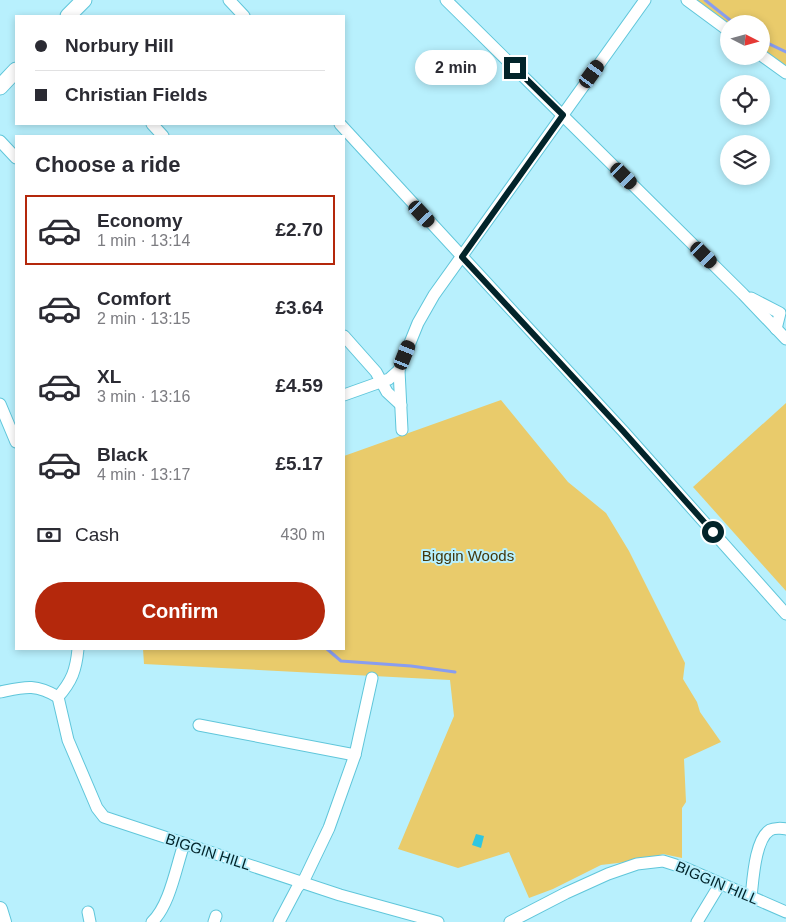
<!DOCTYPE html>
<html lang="en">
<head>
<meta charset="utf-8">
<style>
  body { margin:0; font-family:Helvetica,sans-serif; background:#f2f2f3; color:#2b2b33; height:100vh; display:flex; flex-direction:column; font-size:19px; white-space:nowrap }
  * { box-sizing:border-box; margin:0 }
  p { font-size:16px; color:#7c7c81 }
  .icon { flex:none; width:28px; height:28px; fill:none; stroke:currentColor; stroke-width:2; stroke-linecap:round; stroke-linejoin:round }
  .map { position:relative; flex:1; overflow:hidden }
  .sheet { position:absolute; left:15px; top:135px; width:330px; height:515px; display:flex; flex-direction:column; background:#fff; border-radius:0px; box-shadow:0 2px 8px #0003 }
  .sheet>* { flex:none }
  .hud { position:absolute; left:15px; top:15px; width:330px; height:110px; border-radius:0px; box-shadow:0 2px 8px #0003; display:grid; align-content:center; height:110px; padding:0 20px; background:#fff }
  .needle { width:32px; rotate:96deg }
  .tools { position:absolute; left:720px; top:15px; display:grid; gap:10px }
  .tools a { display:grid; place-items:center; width:50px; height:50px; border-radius:50%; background:#fff; box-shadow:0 2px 8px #0003; font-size:25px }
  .end { position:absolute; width:22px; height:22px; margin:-11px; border:6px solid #02242a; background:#fff; box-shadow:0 0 0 2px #fff }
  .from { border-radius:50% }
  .bubble { position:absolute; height:35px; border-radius:18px; background:#fff; box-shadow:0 2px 8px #0003; font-size:16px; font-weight:700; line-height:35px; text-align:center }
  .car { position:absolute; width:15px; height:30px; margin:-15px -8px; border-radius:6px; box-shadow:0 0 4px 1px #0007; background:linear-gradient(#222 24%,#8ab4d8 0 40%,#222 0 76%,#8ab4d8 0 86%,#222 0) }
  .hud b { display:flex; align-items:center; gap:18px; height:48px; font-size:19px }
  .hud b+b { border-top:1px solid #e1e1e2 }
  .hud i { width:12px; height:12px; background:#2b2b33 }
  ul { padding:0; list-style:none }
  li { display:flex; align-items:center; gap:15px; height:70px; margin:0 10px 8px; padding:0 10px; border:2px solid transparent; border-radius:0px }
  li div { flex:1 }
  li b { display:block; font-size:19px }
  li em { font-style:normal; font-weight:700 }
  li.active { border-color:#b4280c }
  li>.icon { width:45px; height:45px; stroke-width:1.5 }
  h2 { padding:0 20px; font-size:22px; line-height:60px }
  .pay { display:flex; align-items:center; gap:12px; height:55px; padding:0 20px; font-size:19px }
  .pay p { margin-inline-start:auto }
  .cta { display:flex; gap:10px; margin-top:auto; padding:10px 20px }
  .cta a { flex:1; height:58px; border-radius:30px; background:#b4280c; color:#fff; font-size:20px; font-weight:700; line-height:58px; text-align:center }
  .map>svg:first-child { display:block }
</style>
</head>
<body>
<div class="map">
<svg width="786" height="922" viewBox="0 0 786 922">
  <rect width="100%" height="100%" fill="#b8f0fd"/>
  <g fill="#e9cb6b">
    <path d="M696,0H786V67L761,48V24L729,25Z"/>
    <path d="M501,400L568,482L606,513L629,551L685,663L683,679L697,702L700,712L721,742L684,759L686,802L682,808V858L663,854L643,860L601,865L553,889L529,898L509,852L458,868L398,849L454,716L450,680L144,664L143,649H344V456Z"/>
    <path d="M786,403V591L693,487Z"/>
  </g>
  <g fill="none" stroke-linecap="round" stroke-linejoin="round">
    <g stroke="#889df0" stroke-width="3">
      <path d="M705,0L735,24"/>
      <path d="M761,40L786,52"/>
      <path d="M327,649L341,661L411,666L455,672"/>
    </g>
  </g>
  <path fill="#30c6e0" d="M476,834L484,836L481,848L472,845Z"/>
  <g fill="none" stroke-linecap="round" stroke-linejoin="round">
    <g stroke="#60c6da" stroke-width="13">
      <g id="minor">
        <path d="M229,0L244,16"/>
        <path d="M446,0L743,294L786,339"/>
        <path d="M687,0L729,31"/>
        <path d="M761,55L786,73"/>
        <path d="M152,124L163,136"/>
        <path d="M340,124L623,431L786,614"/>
        <path d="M0,141L16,158"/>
        <path d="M751,298L780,313L776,329"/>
        <path d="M344,336L376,372L387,392L401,405"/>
        <path d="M344,395L389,379L399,370"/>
        <path d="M0,404L16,442"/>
        <path d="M402,430L399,370L418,323L434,295L645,0"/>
        <path d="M0,692C24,687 35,683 58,697"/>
        <path d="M58,697L68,740L97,808L104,817L340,895L438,922"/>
        <path d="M58,697C72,681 76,670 78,649"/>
        <path d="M199,725L355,755"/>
        <path d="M751,897C753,880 755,839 770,830C774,828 782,828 786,829"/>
        <path d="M88,912L90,922"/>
        <path d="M152,922C170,905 176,867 184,844"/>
        <path d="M214,922L216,916"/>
        <path d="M279,922L297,888L305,878L329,828L355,755L372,678"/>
        <path d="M510,922L566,893L608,874L637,864L663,861L685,868L786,912"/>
        <path d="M697,922L720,884"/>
      </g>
    </g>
    <g stroke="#60c6da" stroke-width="16">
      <path id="tertiary" d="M0,909L4,922"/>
    </g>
    <g stroke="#60c6da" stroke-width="17">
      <g id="secondary">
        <path d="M68,16L84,0"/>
        <path d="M0,87L16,70"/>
      </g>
    </g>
    <use href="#minor" stroke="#fff" stroke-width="11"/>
    <use href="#tertiary" stroke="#fff" stroke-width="14"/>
    <use href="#secondary" stroke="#fff" stroke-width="15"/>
  </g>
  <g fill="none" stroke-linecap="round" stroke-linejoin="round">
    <path stroke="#02242a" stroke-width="6" d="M515,68L563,115L462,257L623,431L713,532"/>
  </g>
  <g text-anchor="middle" stroke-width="4" stroke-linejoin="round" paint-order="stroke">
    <g font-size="15" fill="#43370c" stroke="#b8f0fd">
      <text x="468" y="561">Biggin Woods</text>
    </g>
    <g font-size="15" fill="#02242a" stroke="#b8f0fd">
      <text transform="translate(208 852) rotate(18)" y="5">BIGGIN HILL</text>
      <text transform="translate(717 883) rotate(23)" y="5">BIGGIN HILL</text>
    </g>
  </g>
</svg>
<div class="tools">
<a><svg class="needle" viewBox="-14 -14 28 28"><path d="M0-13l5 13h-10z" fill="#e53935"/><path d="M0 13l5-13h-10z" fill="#7c7c81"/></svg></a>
<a><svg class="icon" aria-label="locate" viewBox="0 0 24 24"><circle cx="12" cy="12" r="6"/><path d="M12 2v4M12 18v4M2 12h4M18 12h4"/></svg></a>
<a><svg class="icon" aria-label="layers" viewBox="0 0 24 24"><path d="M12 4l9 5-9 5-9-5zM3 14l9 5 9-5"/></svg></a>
</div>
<i class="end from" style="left:713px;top:532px"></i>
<i class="end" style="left:515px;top:68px"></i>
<div class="bubble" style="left:415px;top:50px;width:82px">2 min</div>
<i class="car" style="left:592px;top:74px;rotate:36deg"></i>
<i class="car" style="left:624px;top:176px;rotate:135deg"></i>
<i class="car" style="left:422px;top:214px;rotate:137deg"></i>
<i class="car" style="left:704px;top:255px;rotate:135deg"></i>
<i class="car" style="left:405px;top:355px;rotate:22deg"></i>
<div class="hud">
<b><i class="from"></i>Norbury Hill</b>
<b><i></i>Christian Fields</b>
</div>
<section class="sheet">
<h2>Choose a ride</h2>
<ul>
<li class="active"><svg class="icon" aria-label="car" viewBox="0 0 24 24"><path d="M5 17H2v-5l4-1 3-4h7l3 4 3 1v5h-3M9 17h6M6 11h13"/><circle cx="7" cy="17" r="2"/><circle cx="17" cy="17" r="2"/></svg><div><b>Economy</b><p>1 min · 13:14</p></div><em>£2.70</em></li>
<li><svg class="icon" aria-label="car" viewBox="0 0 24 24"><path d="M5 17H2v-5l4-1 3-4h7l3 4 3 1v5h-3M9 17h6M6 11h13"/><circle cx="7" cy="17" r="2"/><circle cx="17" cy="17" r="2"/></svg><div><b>Comfort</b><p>2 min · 13:15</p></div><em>£3.64</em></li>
<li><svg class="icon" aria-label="car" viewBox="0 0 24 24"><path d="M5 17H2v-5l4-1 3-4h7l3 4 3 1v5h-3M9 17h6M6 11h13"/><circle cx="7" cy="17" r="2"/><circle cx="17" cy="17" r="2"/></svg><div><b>XL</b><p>3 min · 13:16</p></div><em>£4.59</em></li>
<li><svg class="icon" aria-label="car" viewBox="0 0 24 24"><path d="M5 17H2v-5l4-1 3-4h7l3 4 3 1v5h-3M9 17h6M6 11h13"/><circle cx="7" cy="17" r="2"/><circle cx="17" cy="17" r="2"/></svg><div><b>Black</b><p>4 min · 13:17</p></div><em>£5.17</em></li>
</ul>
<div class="pay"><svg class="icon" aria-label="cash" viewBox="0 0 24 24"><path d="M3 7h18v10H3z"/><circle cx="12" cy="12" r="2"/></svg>Cash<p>430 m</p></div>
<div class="cta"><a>Confirm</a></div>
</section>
</div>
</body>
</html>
